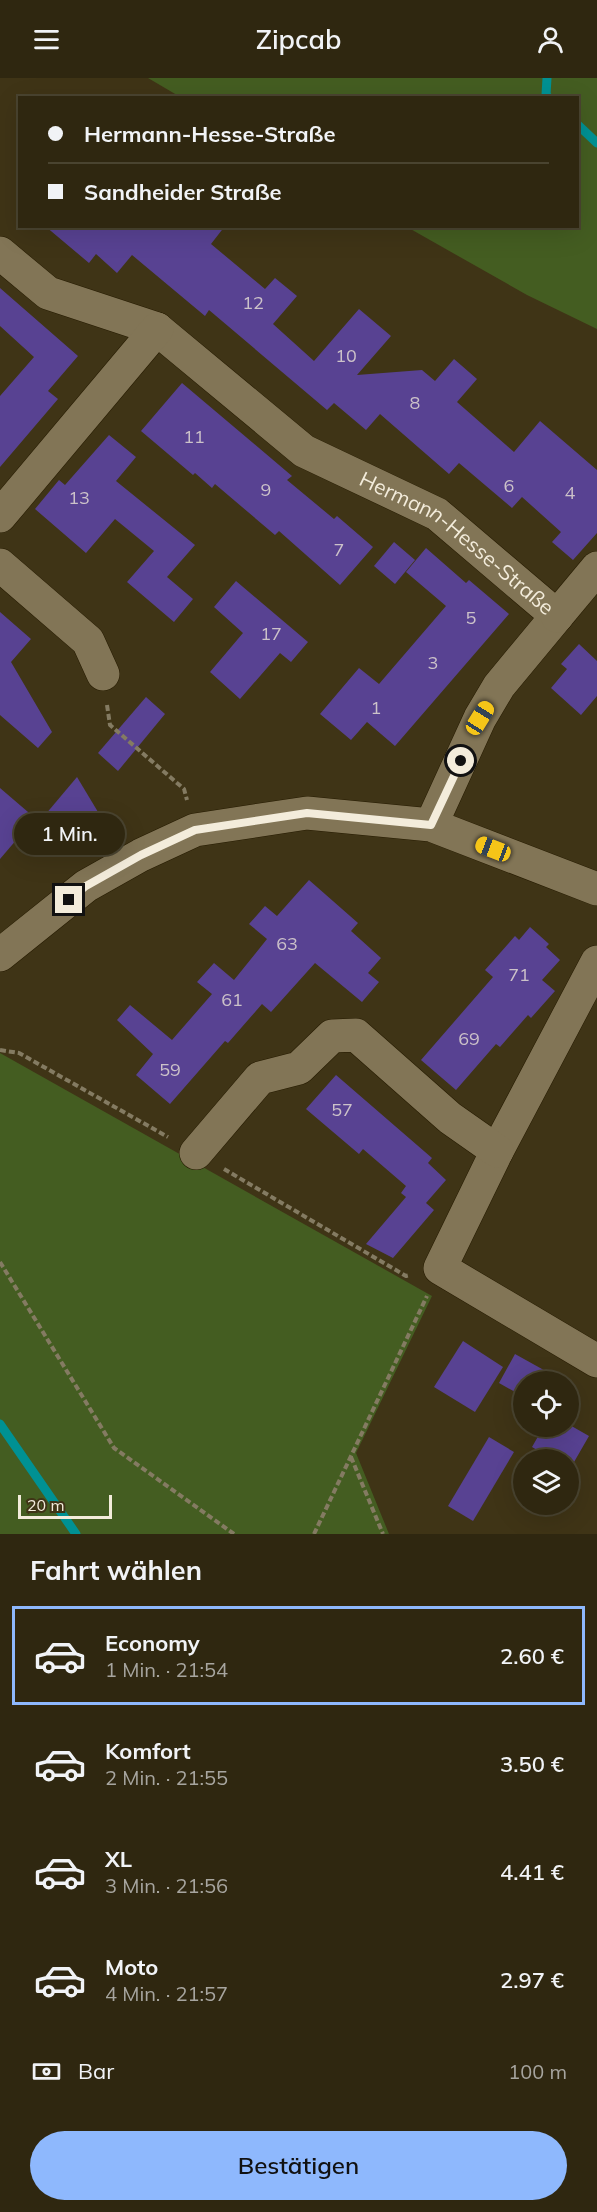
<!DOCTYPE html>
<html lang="de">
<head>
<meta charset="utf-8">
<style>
  body { margin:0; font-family:Mulish,sans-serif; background:#372f19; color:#f1f3f6; height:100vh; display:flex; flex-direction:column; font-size:22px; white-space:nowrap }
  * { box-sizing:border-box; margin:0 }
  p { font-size:20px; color:#a7a59f }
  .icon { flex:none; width:33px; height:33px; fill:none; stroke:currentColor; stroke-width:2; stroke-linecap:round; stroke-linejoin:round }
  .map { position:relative; height:1456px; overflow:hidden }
  .sheet { display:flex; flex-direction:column; background:#2f2710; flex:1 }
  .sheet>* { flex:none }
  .guide { position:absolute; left:18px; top:18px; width:561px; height:132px; border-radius:0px; box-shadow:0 6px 24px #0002,0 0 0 2px #4a4430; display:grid; align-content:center; height:132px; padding:0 30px; background:#2f2710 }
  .buttons { position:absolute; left:513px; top:1293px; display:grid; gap:12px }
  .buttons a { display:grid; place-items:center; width:66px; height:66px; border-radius:50%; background:#2f2710; box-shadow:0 6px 24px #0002,0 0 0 2px #4a4430; font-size:30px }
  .scale { position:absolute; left:18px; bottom:15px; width:94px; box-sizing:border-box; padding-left:6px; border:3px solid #f3ecdb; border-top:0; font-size:16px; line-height:21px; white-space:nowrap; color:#f3ecdb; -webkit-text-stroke:4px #3f3416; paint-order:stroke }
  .end { position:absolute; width:27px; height:27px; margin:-14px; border:8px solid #f3ecdb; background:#111; box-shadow:0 0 0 3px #111 }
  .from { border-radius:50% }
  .bubble { position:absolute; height:42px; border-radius:21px; background:#2f2710; box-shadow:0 6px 24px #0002,0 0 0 2px #4a4430; font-size:20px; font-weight:600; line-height:42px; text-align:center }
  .car { position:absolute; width:18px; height:36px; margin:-18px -9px; border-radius:8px; box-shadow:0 0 4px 2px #0007; background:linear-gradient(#f5c518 24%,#345 0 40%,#f5c518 0 76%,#345 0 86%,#f5c518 0) }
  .guide b { display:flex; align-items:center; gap:21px; height:57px; font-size:22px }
  .guide b+b { border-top:2px solid #4a4430 }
  .guide i { width:15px; height:15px; background:#f1f3f6 }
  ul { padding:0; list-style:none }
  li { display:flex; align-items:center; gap:18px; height:99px; margin:0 12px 9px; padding:0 18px; border:3px solid transparent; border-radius:0px }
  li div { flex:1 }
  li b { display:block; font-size:22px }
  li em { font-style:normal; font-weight:600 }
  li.on { border-color:#8eb8fd }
  li>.icon { width:54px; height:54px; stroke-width:1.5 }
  h2 { padding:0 30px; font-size:27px; line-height:72px }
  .pay { display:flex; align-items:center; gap:15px; height:66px; padding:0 30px; font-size:22px }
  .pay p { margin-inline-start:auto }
  .primary-button { display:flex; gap:12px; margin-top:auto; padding:12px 30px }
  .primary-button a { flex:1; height:69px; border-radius:36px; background:#8eb8fd; color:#111; font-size:24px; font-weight:600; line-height:69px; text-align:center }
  header { display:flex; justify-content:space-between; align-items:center; height:78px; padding:0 30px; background:#2f2710; font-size:27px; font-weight:600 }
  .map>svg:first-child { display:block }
</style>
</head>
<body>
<header><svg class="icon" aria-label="menu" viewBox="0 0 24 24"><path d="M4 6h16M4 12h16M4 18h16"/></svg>Zipcab<svg class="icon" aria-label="person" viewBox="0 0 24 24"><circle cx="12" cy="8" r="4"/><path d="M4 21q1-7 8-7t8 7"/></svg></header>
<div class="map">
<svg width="597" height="1456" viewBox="0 0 597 1456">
  <rect width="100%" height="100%" fill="#3f3416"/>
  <g fill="#445d21">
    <path d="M148,0H597V251L527,217L407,149L578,148V20H182Z"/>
    <path d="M0,975L432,1218L356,1375L389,1456H0Z"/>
  </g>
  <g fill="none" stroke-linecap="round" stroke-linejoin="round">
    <g stroke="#009193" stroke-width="9">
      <path d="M547,0L546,17L549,20"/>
      <path d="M578,47L597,65"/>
      <path d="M0,1346L76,1456"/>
    </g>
  </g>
  <g fill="#584292">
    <path d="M45,148H225L211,166L265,211L275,200L297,218L273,246L314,283L359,231L391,258L357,297L422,292L435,303L454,281L477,301L457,324L514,374L540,343L597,392V455L573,482L552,464L561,454L522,419L512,430L459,385L449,396L380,336L366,352L334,325L327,332L209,232L205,238L132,177L117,195L96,176L89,185Z"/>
    <path d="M0,210L78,278L48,313L58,321L0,389V318L34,279L0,248Z"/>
    <path d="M182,305L292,398L287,402L334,441L337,438L373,469L340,507L279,453L275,457L215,406L212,410L195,395L193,397L141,353Z"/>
    <path d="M109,357L136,379L116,403L195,467L167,499L193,521L174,544L127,504L154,473L115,441L86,475L35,431L59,402L65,407Z"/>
    <path d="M394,464L415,482L395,506L374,488Z"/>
    <path d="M426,470L466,505L469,502L509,536L395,668L367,644L351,662L320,636L359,590L379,606L446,528L406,494Z"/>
    <path d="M236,503L308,564L291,584L280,575L240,621L210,594L243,555L214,529Z"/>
    <path d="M0,534L31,561L11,584L52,654L38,670L0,637Z"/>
    <path d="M579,566L597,583V618L581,637L551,610L567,591L561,586Z"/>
    <path d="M146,619L165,636L118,693L98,675Z"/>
    <path d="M77,699L101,739L44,769L29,756Z"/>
    <path d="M0,710L35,740L0,781Z"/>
    <path d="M309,802L358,845L351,853L381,880L368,895L379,904L362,924L315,885L271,934L262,926L228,965L225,963L170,1026L136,997L153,976L117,942L130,927L172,962L212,916L197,904L214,885L234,902L267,861L249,846L265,828L277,838Z"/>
    <path d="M530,849L549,866L546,869L560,882L542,902L555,913L531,940L528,937L500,969L496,966L456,1012L421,982L493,899L485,892L515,858L519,862Z"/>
    <path d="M336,997L432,1080L428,1085L446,1102L426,1125L434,1132L393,1180L366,1166L406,1119L401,1115L406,1108L363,1071L359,1076L306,1031Z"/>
    <path d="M463,1263L503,1289L475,1334L434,1309Z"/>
    <path d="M515,1276L560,1301L558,1304H524V1319L499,1305Z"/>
    <path d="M568,1346L589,1358L570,1391L568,1382H554L532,1369L544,1348H568Z"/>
    <path d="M489,1359L514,1374L473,1443L448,1428Z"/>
  </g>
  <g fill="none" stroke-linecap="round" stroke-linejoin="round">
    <g stroke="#261b00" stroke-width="34">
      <g id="minor">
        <path id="s1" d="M0,175L48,215L157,251L304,373L437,436L557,538L499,608L480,640L431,747"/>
        <path d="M0,438L157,251"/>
        <path d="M0,487L88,563L103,596"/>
        <path d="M557,538L597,490"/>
        <path d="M0,877L86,808L141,777L195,752L307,735L431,747L597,811"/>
        <path d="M597,884L497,1073L440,1190L597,1283"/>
        <path d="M196,1075L260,1000L299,990L332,958L356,957L450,1040L497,1073"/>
      </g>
    </g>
    <g stroke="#847b62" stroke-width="4" stroke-dasharray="6 3" stroke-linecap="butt">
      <path d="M107,627L110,647L184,711L187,722"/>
      <path d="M0,972L19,975L168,1059"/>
      <path d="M224,1091L406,1198L410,1197"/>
      <path d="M0,1184L114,1370L234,1456"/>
      <path d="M351,1379L383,1456"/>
      <path d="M314,1456L427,1218"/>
    </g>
    <use href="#minor" stroke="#827556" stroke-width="33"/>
  </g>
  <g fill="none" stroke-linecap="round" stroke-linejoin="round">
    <path stroke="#f3ecdb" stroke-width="8" d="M69,822L86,808L141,777L195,752L307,735L431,747L461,683"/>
  </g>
  <g text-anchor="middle" stroke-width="5" stroke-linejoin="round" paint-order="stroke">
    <g font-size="18" fill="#ccc2c9">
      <text x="253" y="231">12</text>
      <text x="346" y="284">10</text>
      <text x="415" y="331">8</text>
      <text x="194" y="365">11</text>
      <text x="509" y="414">6</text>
      <text x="266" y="418">9</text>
      <text x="570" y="421">4</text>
      <text x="79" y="426">13</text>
      <text x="339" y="478">7</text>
      <text x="471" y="546">5</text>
      <text x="271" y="562">17</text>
      <text x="433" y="591">3</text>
      <text x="376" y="636">1</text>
      <text x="287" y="872">63</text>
      <text x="519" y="903">71</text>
      <text x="232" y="928">61</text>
      <text x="469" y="967">69</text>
      <text x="170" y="998">59</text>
      <text x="342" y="1038">57</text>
    </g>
    <g font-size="21" fill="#f3ecdb" stroke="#3f3416">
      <text dy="7" stroke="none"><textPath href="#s1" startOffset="548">Hermann-Hesse-Straße</textPath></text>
    </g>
  </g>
</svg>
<div class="buttons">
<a><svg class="icon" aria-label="locate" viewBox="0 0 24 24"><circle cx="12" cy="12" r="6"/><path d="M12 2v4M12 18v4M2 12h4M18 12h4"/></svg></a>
<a><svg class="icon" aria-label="layers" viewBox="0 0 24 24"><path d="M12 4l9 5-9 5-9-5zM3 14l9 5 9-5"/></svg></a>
</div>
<div class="scale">20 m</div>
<i class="end from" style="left:461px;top:683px"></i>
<i class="end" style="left:69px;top:822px"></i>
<div class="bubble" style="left:14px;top:735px;width:111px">1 Min.</div>
<i class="car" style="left:480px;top:640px;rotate:32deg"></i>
<i class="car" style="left:493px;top:771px;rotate:291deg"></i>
<div class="guide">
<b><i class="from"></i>Hermann-Hesse-Straße</b>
<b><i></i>Sandheider Straße</b>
</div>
</div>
<section class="sheet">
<h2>Fahrt wählen</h2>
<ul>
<li class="on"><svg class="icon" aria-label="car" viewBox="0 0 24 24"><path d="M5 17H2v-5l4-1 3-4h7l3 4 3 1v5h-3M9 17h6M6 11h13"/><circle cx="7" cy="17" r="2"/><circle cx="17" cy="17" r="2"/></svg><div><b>Economy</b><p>1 Min. · 21:54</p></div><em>2.60 €</em></li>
<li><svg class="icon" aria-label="car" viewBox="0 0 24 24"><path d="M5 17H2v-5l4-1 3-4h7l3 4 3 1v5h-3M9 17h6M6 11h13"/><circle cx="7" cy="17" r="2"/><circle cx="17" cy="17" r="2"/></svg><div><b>Komfort</b><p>2 Min. · 21:55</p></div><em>3.50 €</em></li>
<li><svg class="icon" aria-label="car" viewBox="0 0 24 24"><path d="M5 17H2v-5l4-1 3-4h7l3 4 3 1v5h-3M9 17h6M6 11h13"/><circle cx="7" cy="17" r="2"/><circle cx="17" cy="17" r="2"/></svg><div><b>XL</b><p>3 Min. · 21:56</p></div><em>4.41 €</em></li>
<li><svg class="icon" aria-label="car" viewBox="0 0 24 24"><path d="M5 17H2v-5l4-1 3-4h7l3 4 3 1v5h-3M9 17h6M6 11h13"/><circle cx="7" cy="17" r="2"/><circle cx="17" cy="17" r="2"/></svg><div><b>Moto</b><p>4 Min. · 21:57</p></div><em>2.97 €</em></li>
</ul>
<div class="pay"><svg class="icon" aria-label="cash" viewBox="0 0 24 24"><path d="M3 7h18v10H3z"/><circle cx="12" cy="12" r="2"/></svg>Bar<p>100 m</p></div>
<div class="primary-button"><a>Bestätigen</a></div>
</section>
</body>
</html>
